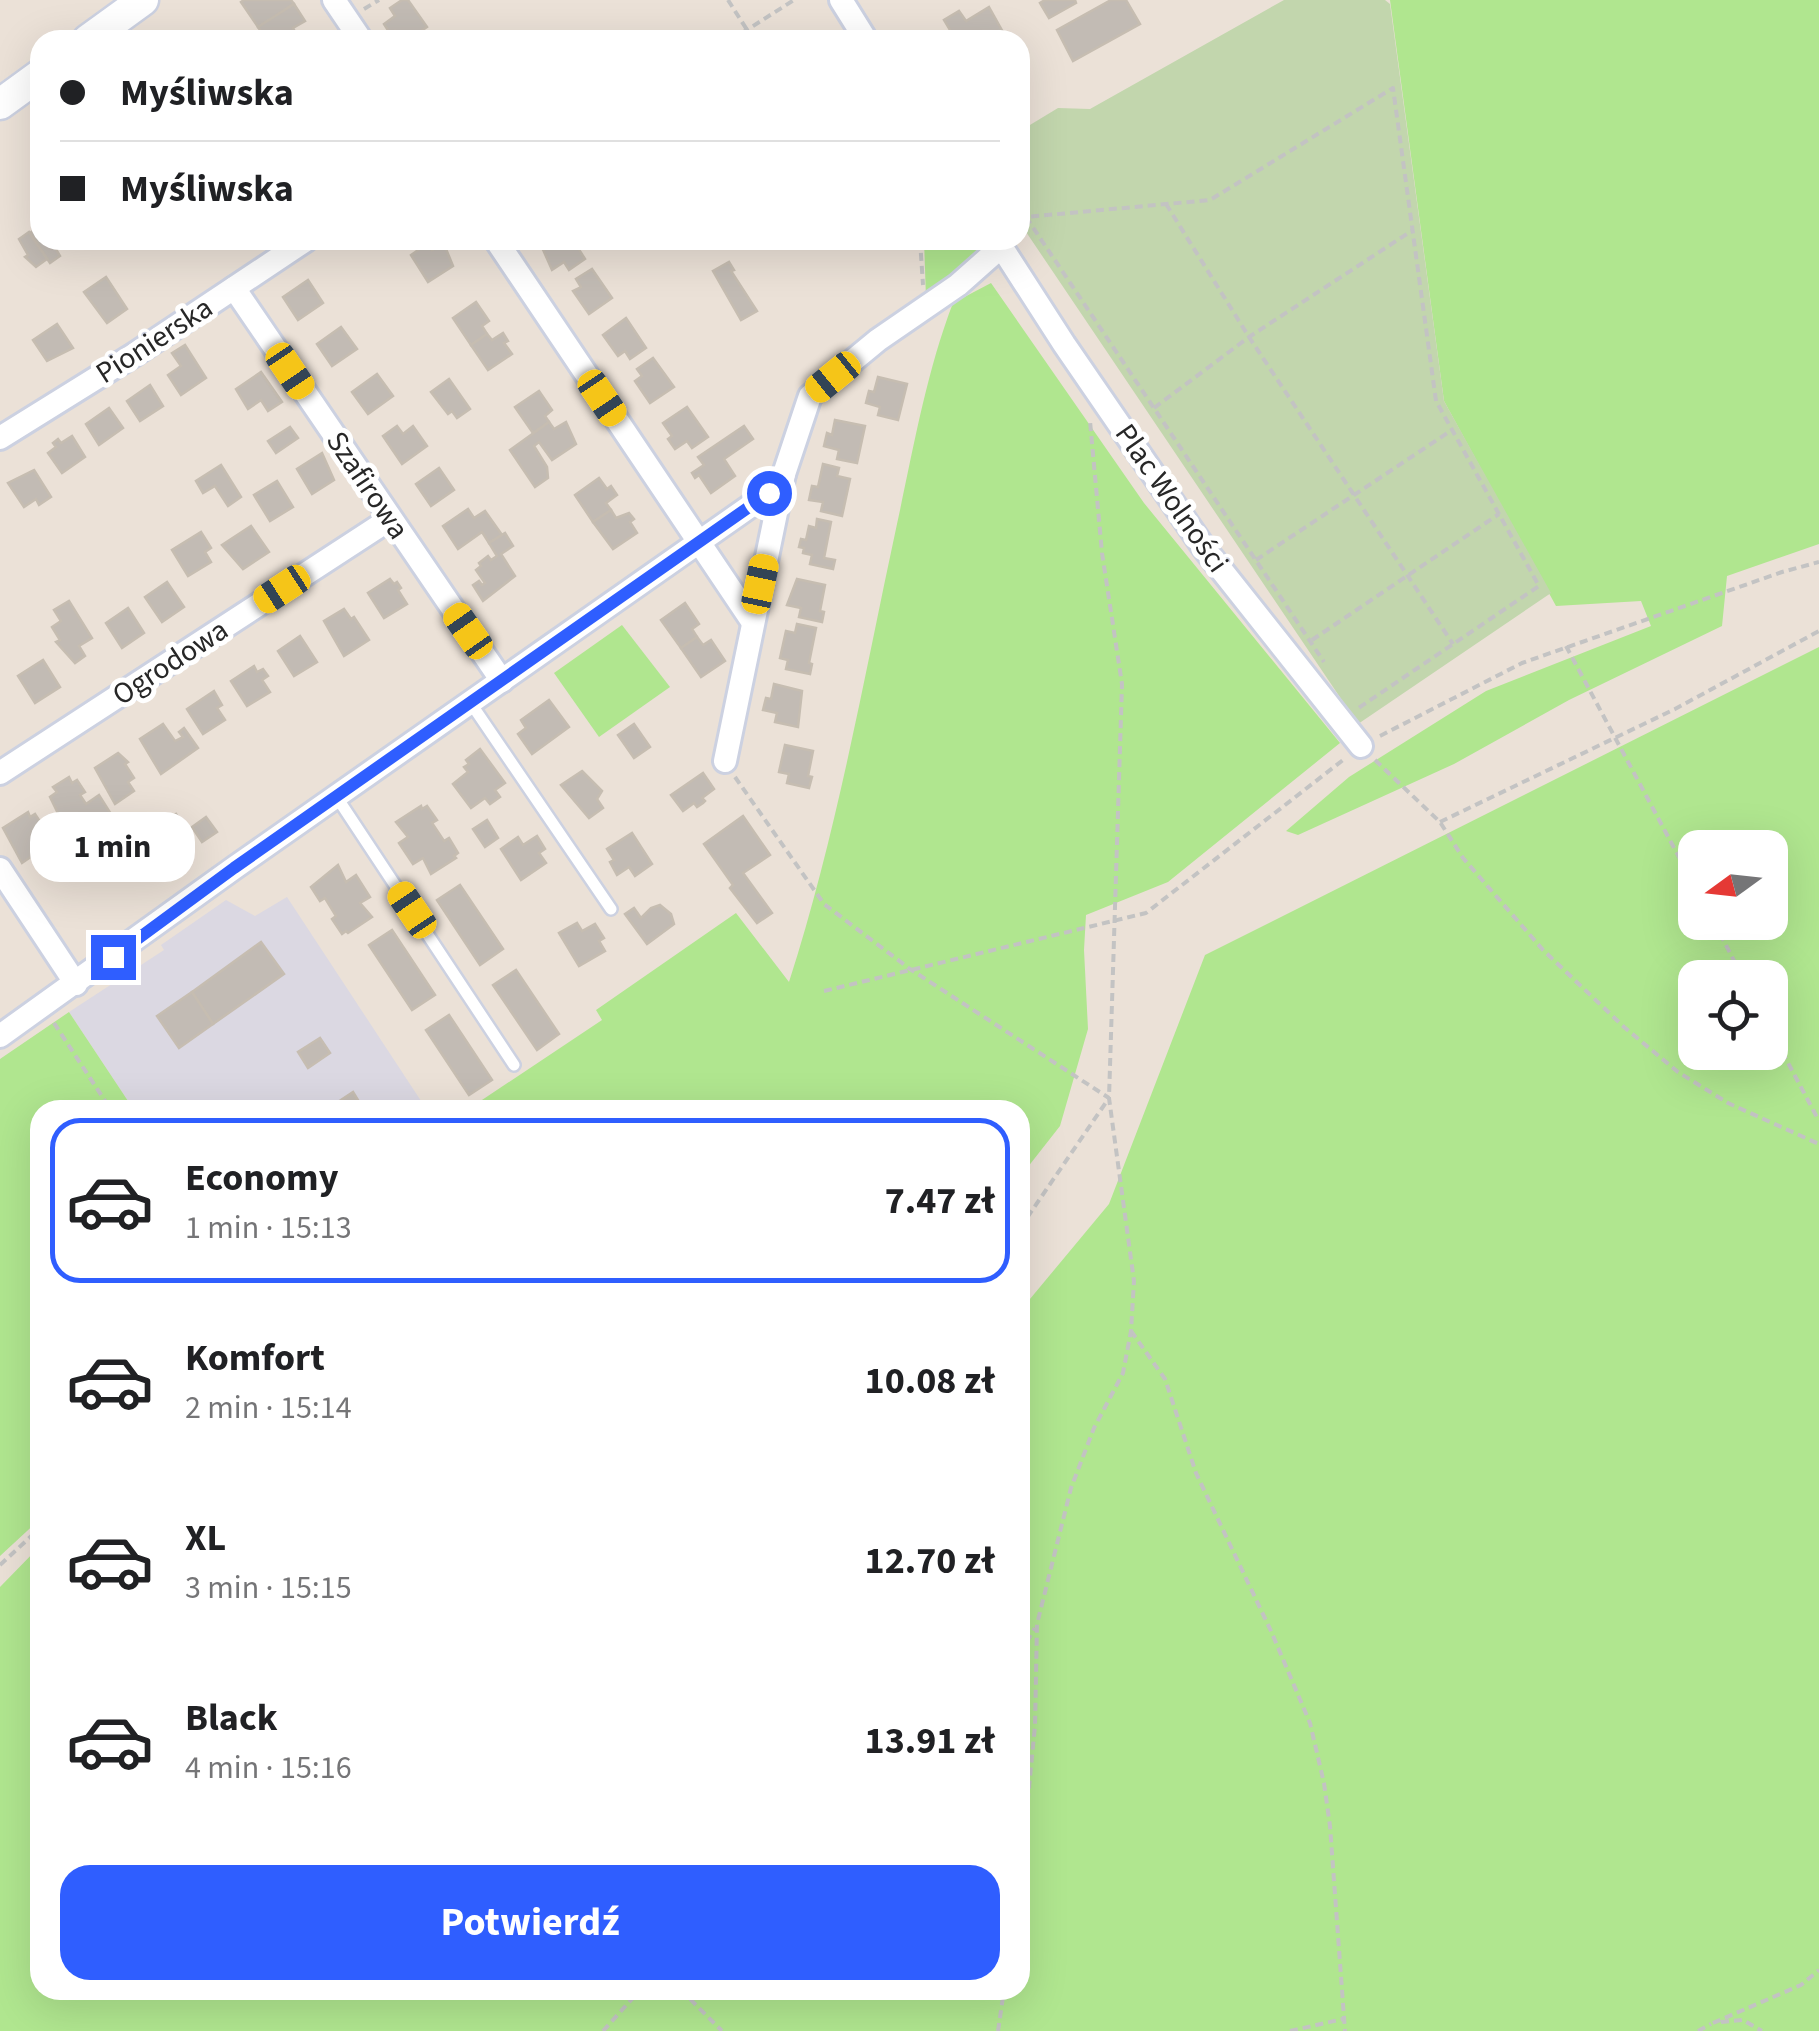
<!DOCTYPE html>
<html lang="pl">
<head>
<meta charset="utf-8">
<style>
  body { margin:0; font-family:"Source Sans 3",sans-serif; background:#f6f6f6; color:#202124; height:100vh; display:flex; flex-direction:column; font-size:38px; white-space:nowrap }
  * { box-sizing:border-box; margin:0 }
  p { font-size:32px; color:#757577 }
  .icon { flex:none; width:55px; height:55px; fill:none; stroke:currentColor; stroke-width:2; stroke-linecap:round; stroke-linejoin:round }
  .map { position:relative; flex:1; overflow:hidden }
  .side { position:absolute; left:30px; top:1100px; width:1000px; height:900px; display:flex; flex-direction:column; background:#fff; border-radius:30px; box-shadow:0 10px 40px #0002 }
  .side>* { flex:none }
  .banner { position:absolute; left:30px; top:30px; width:1000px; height:220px; border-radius:30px; box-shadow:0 10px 40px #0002; display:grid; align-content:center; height:220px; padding:0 30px; background:#fff }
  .needle { width:65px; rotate:255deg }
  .fabs { position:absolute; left:1678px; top:830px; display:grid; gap:20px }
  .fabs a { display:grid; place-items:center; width:110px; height:110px; border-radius:20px; background:#fff; box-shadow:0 10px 40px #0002; font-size:50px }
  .end { position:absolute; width:45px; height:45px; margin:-22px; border:12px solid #2f5eff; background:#fff; box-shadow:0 0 0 5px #fff }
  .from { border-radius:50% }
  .bubble { position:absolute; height:70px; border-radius:30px; background:#fff; box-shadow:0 10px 40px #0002; font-size:32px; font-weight:700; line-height:70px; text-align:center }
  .car { position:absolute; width:30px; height:60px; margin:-30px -15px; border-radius:12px; box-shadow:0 0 8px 2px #0007; background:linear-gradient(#f5c518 24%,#345 0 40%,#f5c518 0 76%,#345 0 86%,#f5c518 0) }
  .banner b { display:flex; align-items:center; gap:35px; height:95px; font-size:38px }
  .banner b+b { border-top:2px solid #e0e0e0 }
  .banner i { width:25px; height:25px; background:#202124 }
  ul { padding:18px 0 0; list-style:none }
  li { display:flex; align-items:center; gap:30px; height:165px; margin:0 20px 15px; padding:0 10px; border:5px solid transparent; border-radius:30px }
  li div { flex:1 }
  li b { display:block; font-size:38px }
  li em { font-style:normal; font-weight:700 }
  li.current { border-color:#2f5eff }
  li>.icon { width:90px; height:90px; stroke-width:1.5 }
  .primary-button { display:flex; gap:20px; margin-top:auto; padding:20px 30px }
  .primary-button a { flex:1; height:115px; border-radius:30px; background:#2f5eff; color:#fff; font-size:40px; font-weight:700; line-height:115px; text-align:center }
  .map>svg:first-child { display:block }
</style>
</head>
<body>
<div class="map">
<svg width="1819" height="2031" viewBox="0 0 1819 2031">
  <rect width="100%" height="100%" fill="#ebe1d7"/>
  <path fill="#dbd8e2" d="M287,897L427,1110H134L69,1012L164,950L161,945L226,900L255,916Z"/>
  <g fill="#b0e68f" fill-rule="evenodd">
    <path d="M1390,0H1819V544L1727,576L1722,626L1569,700L1454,764L1298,835L1286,831L1349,777L1486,691L1651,626L1641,601L1556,606L1444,401Z"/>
    <path d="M924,240H980L979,253L926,298Z"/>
    <path d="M991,283L1144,503L1340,743L1168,882L1086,915L1084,950L1088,1029L1060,1126L1020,1177V1110H467L602,1020L596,1010L736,913L789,982C837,833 864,677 897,524C913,451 926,373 953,303Z"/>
    <path d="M622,625L670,687L599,737L554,673Z"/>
    <path d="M1819,647V2031H0V1587L40,1546V1990H399L395,1999L445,1990H1020V1311L1109,1204L1205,955ZM1695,848H1770V922H1695ZM1695,978H1770V1052H1695Z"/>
    <path d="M69,1012L134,1110H40V1519L0,1556V1059Z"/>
  </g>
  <path fill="#c2d6ad" d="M1284,0H1385L1390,4L1444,401L1551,593L1358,724L1020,223V131L1058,108L1090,109Z"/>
  <g fill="#c2bbb4" stroke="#c6bdb1" stroke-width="2.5">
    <path d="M244,0H291L294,4L258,27L241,2Z"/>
    <path d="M402,0H408L427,27L408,40H401L395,31L391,35L384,24L395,16L390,8Z"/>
    <path d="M1045,0H1075L1076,3L1049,18L1040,3Z"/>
    <path d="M1111,0H1126L1140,24L1073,61L1057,30Z"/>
    <path d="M294,4L305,21L293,28L298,37L293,40H267L258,27Z"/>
    <path d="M989,7L1004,34L993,40H956L944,20L959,11L966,21Z"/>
    <path d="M40,227V240H57L61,246L56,249L60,256L50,263L30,233Z"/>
    <path d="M29,232L47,259L36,267L25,257L28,255L19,239Z"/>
    <path d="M548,240H573L585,259L569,270L564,262L552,270L541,245Z"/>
    <path d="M428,243L432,250L444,244L453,266L428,282L411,255Z"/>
    <path d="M729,262L734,270L731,271L757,311L741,320L713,271Z"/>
    <path d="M592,269L612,298L589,314L573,291L581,287L576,279Z"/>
    <path d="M106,277L127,309L107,323L84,292Z"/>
    <path d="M308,280L323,303L298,320L283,297Z"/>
    <path d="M476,302L489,321L482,326L487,334L471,345L453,318Z"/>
    <path d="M626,318L646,348L630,359L625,351L618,356L603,335Z"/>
    <path d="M57,324L73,348L47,361L33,340Z"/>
    <path d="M341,327L357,349L332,366L317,344Z"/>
    <path d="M503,333L508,341L504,343L512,354L488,370L471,345L487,334L492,340Z"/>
    <path d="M185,345L206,378L181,395L168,375L181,366L172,353Z"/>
    <path d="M653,358L674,387L650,403L635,381L642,376L637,369Z"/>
    <path d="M261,372L282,402L268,411L261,400L248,409L236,389Z"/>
    <path d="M377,374L393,396L368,414L352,392Z"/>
    <path d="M878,377L907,384L898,420L878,415L880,407L866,403L869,391L874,392Z"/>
    <path d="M449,379L470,409L457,418L452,411L448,414L431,392Z"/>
    <path d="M150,385L163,406L140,421L127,401Z"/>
    <path d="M539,391L552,410L545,416L549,422L533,433L515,407Z"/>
    <path d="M687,407L708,437L692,448L687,441L675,449L668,439L672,436L663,423Z"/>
    <path d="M109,408L123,428L99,445L86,424Z"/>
    <path d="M835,420L865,426L857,463L837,459L839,450L824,446L827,433L832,435Z"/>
    <path d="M549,422L554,429L566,422L576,444L552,460L539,442L534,446L547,467L548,478L535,487L510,450Z"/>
    <path d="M397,426L403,434L413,426L427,446L402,464L383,436Z"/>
    <path d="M744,426L753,439L724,459L735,476L711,493L699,475L695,478L692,473L704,465L698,457Z"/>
    <path d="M290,427L298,438L276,453L268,441Z"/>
    <path d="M72,436L85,457L62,473L48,453L56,447L53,443L58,439L61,443Z"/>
    <path d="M322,453L334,480L312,494L297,469Z"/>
    <path d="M823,464L839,468L837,476L850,479L842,516L821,511L823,502L809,500L812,486L818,487Z"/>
    <path d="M221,465L241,497L228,506L215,486L203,493L196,481Z"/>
    <path d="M439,468L454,490L431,506L416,484Z"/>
    <path d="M34,470L51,497L39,505L36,499L24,507L8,483Z"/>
    <path d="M599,478L607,489L611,486L617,495L606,503L611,510L593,522L575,495Z"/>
    <path d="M277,481L293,507L270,521L254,495Z"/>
    <path d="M468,509L474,518L485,511L502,535L489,543L482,532L458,549L443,526Z"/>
    <path d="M611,510L616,518L629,513L634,519L630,522L637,533L613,549L593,522Z"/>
    <path d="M817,519L831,522L824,558L835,560L833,569L810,564L812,555L803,553L804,548L799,547L801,539L806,540L809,526L816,528Z"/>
    <path d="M251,526L269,552L243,569L222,545Z"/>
    <path d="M201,532L211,548L205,552L211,562L188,576L172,550Z"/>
    <path d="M505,533L513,546L501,554L515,576L483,601L473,585L479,581L482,585L485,583L476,570L481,566L479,563L488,556L491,560L497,556L489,543Z"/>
    <path d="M390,579L394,584L397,582L401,588L398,590L407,604L384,618L368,593Z"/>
    <path d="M797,579L825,585L820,611L824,612L822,622L799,617L801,608L787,605Z"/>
    <path d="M167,582L184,607L162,622L145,597Z"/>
    <path d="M69,601L92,638L79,646L85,656L75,663L56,642L60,640L52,627L61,621L54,610Z"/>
    <path d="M685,603L699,624L692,629L697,637L681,648L661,620Z"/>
    <path d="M128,608L144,633L122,648L106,623Z"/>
    <path d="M344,609L351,619L354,617L369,640L344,656L324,621Z"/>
    <path d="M797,624L816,628L809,663L812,664L810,674L786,669L788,660L780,658L786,631L795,633Z"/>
    <path d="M300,636L317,662L294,676L278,651Z"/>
    <path d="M697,637L703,645L711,640L725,661L701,677L681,648Z"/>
    <path d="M43,660L60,687L35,703L18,676Z"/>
    <path d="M254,666L257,672L263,669L268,676L262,680L270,692L247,706L231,681Z"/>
    <path d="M774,684L802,691L798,727L775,722L777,713L763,710L766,698L771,699Z"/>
    <path d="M214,691L222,705L217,708L225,720L203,734L187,709Z"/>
    <path d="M549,700L569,727L532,754L518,734L526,728L521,720Z"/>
    <path d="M163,724L175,741L183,737L179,732L184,728L198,748L161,774L140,739Z"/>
    <path d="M634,724L650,747L634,758L618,735Z"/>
    <path d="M785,745L813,751L808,776L812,777L809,788L787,783L789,774L779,772Z"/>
    <path d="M480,749L505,783L495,790L500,797L490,804L485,798L471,808L453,784L468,772L464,767L469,764L466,760Z"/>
    <path d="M118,753L128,762L125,764L134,778L128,782L134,791L115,804L95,768Z"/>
    <path d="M582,771L602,791L597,799L603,808L589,818L561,785Z"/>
    <path d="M703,773L714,789L702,798L705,801L703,803L697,807L694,803L683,811L671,795Z"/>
    <path d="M69,777L72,783L77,780L85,792L80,795L86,804L99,795L111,814L98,822L95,817L68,834L50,797L57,792L53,787Z"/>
    <path d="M421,806L422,809L427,806L437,820L432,823L444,841L449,838L458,853L454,856L456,858L431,874L423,858L413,864L399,843L408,837L396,822Z"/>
    <path d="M28,812L30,817L35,814L41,823L36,826L43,838L33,844L38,852L22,863L3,828Z"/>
    <path d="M148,814L157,827L176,814L192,838L181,845L179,841L157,856L135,822Z"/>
    <path d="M743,816L770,855L743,873L772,913L757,923L730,888L733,885L704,844Z"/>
    <path d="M206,817L217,832L202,842L192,827Z"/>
    <path d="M487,820L498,838L485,847L473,829Z"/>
    <path d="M632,833L652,864L635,876L629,867L617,875L610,862L614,860L607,849Z"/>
    <path d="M537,836L545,849L539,853L546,863L521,880L501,849L518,837L523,845Z"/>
    <path d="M338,865L346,882L356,875L370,897L360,903L372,917L348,933L346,931L342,934L332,919L336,916L325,898L320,901L311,887Z"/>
    <path d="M460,885L503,949L480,965L437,900Z"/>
    <path d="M660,905L671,914L674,924L647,944L625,914L634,908L641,918L651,908Z"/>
    <path d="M577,923L582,931L595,924L604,938L599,941L605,951L579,966L559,933Z"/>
    <path d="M392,930L435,995L412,1010L369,945Z"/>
    <path d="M261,942L284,974L213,1024L192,992Z"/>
    <path d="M516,970L559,1034L537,1050L493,985Z"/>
    <path d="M192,992L213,1024L179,1048L157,1016Z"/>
    <path d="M449,1015L492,1080L469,1095L426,1030Z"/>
    <path d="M320,1038L330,1053L308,1068L298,1052Z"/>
    <path d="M353,1092L364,1110H326Z"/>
  </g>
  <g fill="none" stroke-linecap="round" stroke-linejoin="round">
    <g stroke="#ccd1e1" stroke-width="16">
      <g id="lane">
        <path d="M470,702L611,909"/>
        <path d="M336,796L514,1065"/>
      </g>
    </g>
    <g stroke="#ccd1e1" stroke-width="28">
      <g id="street">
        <path d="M334,0L361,40"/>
        <path d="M841,0L866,40"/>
        <path d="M496,240L752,621"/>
        <path d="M997,240L1064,344L1204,548L1361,746"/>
        <path d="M234,288L502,681"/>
        <path d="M0,438L135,354L306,240"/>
        <path d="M725,761L784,474L810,396L878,340L958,285L1002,246"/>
        <path d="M0,773L390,519"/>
        <path d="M0,869L76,984"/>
        <path d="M0,1036L234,868L769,493L784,474"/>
      </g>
    </g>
    <g stroke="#ccd1e1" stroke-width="35">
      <g id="secondary">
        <path d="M88,40L143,0"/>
        <path d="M0,104L40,75"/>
      </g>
    </g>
    <g stroke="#c3c3c3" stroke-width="4" stroke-dasharray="8 5" stroke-linecap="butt">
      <path d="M728,0L749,33"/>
      <path d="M364,9L379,0"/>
      <path d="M731,40L794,0"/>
      <path d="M1166,204L1249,337L1453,644"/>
      <path d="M1026,217L1324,662"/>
      <path d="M1020,222L1026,217L1210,200L1393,88L1436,401L1539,586L1357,709"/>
      <path d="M777,240L780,247"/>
      <path d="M920,240L923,285"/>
      <path d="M712,241L715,240"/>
      <path d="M1154,408L1249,337L1413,230"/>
      <path d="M1256,560L1452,430"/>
      <path d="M1312,640L1499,514"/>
      <path d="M1566,646L1695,887"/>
      <path d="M1380,736L1522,663L1782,572L1819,562"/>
      <path d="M1375,760L1440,822L1463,858L1543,950L1624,1027L1678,1072L1728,1103L1819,1144"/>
      <path d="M735,777L824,904L910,969L1109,1098"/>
      <path d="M1440,822L1675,709L1819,631"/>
      <path d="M1714,922L1743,978"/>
      <path d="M824,991L1146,913L1343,760"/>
      <path d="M54,1023L111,1110"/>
      <path d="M1770,1029L1819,1121"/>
      <path d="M1020,1228L1109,1098"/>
      <path d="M1131,1331L1165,1379L1196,1473L1271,1631L1310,1723L1324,1783L1330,1826L1345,2031"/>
      <path d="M0,1565L40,1528"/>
      <path d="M1020,1653L1035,1628"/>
      <path d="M1020,1879L1035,1726L1037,1624L1071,1488L1094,1428L1123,1373L1131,1331L1134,1281L1109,1098L1122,684L1102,553L1090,421"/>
      <path d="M681,1990L722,2031"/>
      <path d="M1721,2022L1743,2020L1762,2031"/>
      <path d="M1713,2023L1801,1985L1819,1970"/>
      <path d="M603,2031L640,1990"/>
      <path d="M998,2031L1004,1990"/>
      <path d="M1290,2031L1343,2019"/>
      <path d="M1698,2031L1711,2024"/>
    </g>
    <use href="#lane" stroke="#fff" stroke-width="11"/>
    <use href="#street" stroke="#fff" stroke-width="22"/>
    <use href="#secondary" stroke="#fff" stroke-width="30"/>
  </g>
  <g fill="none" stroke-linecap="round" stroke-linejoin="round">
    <path stroke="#2f5eff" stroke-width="12" d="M113,957L234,868L769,493"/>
  </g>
  <g text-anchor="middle" stroke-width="10" stroke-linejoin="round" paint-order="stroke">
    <g font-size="30" fill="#272727" stroke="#fff">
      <text transform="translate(154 340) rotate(-33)" y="10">Pionierska</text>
      <text transform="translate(368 485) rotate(56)" y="10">Szafirowa</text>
      <text transform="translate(1172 498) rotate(55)" y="10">Plac Wolności</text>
      <text transform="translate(170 662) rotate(-33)" y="10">Ogrodowa</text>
    </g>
  </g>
</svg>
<div class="fabs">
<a><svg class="needle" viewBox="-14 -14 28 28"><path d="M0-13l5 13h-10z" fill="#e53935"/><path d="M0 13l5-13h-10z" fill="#757577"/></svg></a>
<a><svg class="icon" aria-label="locate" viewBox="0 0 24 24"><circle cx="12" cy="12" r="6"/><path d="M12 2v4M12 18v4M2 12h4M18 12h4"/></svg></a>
</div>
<i class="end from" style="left:769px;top:493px"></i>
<i class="end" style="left:113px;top:957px"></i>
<div class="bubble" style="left:30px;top:812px;width:165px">1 min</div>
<i class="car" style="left:290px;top:371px;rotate:146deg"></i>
<i class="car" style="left:833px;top:377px;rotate:231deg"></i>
<i class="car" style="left:602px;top:398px;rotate:146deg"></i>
<i class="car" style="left:760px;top:584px;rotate:12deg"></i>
<i class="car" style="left:282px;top:589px;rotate:237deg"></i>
<i class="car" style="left:468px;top:631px;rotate:325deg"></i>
<i class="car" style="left:412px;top:910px;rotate:326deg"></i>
<div class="banner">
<b><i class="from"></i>Myśliwska</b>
<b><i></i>Myśliwska</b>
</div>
<section class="side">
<ul>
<li class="current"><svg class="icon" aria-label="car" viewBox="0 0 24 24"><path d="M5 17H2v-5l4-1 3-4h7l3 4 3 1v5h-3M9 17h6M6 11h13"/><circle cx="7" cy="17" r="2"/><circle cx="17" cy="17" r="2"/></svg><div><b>Economy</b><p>1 min · 15:13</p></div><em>7.47 zł</em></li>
<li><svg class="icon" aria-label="car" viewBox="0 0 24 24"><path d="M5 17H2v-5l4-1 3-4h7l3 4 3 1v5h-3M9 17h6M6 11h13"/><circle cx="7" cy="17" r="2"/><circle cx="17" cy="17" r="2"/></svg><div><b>Komfort</b><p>2 min · 15:14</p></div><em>10.08 zł</em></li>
<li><svg class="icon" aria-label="car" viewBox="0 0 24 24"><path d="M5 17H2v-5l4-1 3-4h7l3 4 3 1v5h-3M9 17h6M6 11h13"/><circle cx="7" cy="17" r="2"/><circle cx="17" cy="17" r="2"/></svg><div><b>XL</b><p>3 min · 15:15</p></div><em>12.70 zł</em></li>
<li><svg class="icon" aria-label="car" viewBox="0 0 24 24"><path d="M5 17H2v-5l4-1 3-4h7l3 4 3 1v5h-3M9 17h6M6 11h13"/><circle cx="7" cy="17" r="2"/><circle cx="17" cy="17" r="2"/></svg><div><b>Black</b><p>4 min · 15:16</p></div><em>13.91 zł</em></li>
</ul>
<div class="primary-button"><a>Potwierdź</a></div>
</section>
</div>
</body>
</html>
